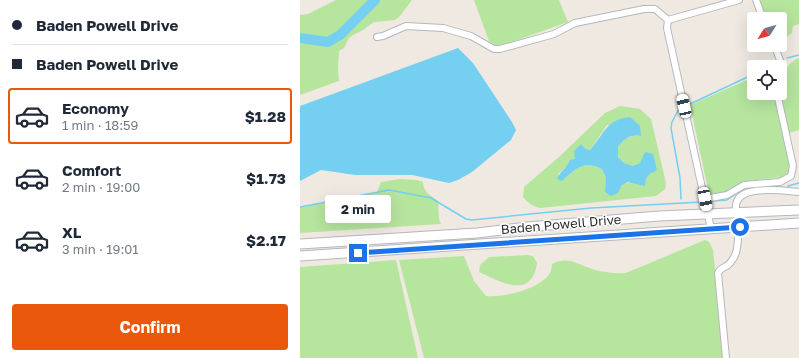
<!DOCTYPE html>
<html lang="en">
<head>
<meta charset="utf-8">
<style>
  body { margin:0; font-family:"Golos Text",sans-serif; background:#f2f2f3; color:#1f2937; height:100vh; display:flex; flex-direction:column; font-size:15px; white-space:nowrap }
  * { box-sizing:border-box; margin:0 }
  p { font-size:13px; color:#747a83 }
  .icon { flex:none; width:22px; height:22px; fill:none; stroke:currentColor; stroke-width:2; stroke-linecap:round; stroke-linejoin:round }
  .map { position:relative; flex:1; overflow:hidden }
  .side { display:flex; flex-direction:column; background:#fff; width:300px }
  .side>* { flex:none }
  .banner { display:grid; align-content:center; height:88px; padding:0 12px; background:#fff }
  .needle { width:26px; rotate:233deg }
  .tools { position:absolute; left:447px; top:12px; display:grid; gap:8px }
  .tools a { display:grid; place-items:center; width:40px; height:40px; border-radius:4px; background:#fff; box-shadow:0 4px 16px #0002; font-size:20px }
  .end { position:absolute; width:18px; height:18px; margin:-9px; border:5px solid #1a73e8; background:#fff; box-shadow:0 0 0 2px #fff }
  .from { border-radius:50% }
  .bubble { position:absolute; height:28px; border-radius:4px; background:#fff; box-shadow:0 4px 16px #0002; font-size:13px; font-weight:700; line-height:28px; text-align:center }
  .car { position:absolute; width:12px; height:24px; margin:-12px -6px; border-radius:5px; box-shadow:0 0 3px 1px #0007; background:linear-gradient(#fff 24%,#345 0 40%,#fff 0 76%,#345 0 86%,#fff 0) }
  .banner b { display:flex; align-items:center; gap:14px; height:38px; font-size:15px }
  .banner b+b { border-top:1px solid #e0e1e3 }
  .banner i { width:10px; height:10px; background:#1f2937 }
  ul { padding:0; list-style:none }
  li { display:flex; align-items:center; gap:12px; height:56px; margin:0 8px 6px; padding:0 4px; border:2px solid transparent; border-radius:4px }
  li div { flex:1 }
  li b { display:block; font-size:15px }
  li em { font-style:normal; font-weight:700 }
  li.on { border-color:#ea580c }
  li>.icon { width:36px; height:36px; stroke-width:1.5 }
  .cta { display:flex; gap:8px; margin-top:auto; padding:8px 12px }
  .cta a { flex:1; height:46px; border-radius:4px; background:#ea580c; color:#fff; font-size:16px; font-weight:700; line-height:46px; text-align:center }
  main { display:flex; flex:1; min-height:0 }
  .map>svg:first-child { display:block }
</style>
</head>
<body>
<main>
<section class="side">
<div class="banner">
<b><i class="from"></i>Baden Powell Drive</b>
<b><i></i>Baden Powell Drive</b>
</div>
<ul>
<li class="on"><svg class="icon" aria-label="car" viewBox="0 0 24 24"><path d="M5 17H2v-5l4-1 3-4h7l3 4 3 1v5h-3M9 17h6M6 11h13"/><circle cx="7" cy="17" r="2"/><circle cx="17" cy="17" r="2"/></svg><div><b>Economy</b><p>1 min · 18:59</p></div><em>$1.28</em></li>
<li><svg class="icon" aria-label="car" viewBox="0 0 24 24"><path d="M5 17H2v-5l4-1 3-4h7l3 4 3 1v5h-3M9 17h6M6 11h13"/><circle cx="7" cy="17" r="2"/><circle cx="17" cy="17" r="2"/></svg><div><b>Comfort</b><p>2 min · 19:00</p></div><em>$1.73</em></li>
<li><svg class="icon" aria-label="car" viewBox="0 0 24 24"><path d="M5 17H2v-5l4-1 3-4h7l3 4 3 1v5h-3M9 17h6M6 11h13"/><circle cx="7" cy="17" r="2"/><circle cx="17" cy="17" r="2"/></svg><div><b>XL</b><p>3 min · 19:01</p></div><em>$2.17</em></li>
</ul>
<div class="cta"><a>Confirm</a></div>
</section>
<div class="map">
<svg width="499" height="358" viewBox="0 0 499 358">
  <rect width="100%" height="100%" fill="#efe9e1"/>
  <g fill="#b6e59e" fill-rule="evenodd">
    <path d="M36,0H112L99,17L95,20L74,22L63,30L53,35L49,38L44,48L39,51L38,69L39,81L0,95V15L8,14Z"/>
    <path d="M174,0H259L268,22L197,47L189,41Z"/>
    <path d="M458,0H499V24L493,26L492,33L486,37L481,51L477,45H480V19H465Z"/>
    <path d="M499,58V130L489,133C484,112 471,69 499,58Z"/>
    <path d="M454,77V93H474L491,169L489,175L485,177L446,181L425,192L409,194L390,105Z"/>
    <path d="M320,106L340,109L351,119L366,183L365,189L356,196L240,208C232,206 228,203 223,197L224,187L259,157L305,113ZM307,125L341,136C330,135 324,138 318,147V157L324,163L333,166L340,163L349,173C341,184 331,180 321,186L306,178L302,169C282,160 277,169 262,181L258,174L275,159L281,144L286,149L290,150Z"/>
    <path d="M99,179L117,180L123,182C123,193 131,195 138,201L139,219L141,224L0,233V207L77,192L81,182Z"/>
    <path d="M405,240L409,242L413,250L424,358H124L99,260L164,256L174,281L186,296C202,298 241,289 250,273C251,271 252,267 252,264C269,256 276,264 292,269C302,272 316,274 326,273Z"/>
    <path d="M228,255L233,256L237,263C232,300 201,282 179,272L180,265L189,257Z"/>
    <path d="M96,260L118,358H0V267Z"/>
  </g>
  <g fill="#75cff0">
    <path d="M158,48L173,63L212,122L216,130L211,140L172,172L158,180L149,183L112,175H55L21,170L0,181V106Z"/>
    <path d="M330,117L340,126L341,136C330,134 324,139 318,147V157L324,163L333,166L340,163L345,152L353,154L357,170C349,174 345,176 345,186L328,182L321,186L318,193L311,196L305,192L306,178L302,169C283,160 276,169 262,181L257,179C260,171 268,167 270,160L275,159L274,151L281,144L286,149L290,150C304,134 307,119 330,117Z"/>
  </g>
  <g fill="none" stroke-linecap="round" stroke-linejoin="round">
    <g stroke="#75cff0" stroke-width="1.5">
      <path d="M487,58L499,55"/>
      <path d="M469,67L477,63"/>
      <path d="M390,104L454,74"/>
      <path d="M379,109L372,122L371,128L380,178L381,199"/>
      <path d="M466,186L482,187"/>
      <path d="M488,186L499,183"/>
      <path d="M410,201L427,200L438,192"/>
      <path d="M0,207L89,190L131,198L166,219L172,220L291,208L402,202"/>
    </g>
    <path stroke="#75cff0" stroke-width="10" d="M0,38L28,42L40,35L75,0"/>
    <path stroke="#c8c4bd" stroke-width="6" stroke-dasharray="6 3" stroke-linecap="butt" d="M436,210L438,235"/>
    <g stroke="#b4b7c1" stroke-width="8">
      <g id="minor">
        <path d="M456,0L463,19"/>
        <path d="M368,20L439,0"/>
        <path d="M77,37L83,36L106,26L143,28L171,36L194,49H200L254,34L275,23L344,9H355L368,20L367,28L411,229"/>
        <path d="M474,45L482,65L480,80"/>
        <path d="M405,199L427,195L444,185L480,182L491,176L493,166L477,93"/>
        <path d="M436,208C434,183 484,191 499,192"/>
        <path d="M426,358L418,273C420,268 424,268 428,265C437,257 438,246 438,235"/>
      </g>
    </g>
    <g stroke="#b4b7c1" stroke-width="11">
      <g id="secondary">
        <path d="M0,244L177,233L227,227L359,216L499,210"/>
        <path d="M0,256L499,223"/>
      </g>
    </g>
    <use href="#minor" stroke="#fff" stroke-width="6"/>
    <use href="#secondary" stroke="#fff" stroke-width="9"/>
  </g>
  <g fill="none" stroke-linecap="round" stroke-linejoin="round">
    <path stroke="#1a73e8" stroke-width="5" d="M58,253L440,227"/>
  </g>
  <g text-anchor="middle" stroke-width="3" stroke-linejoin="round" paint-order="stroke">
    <g font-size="13" fill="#2e2e2e" stroke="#fff">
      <text transform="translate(261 224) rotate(-5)" y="5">Baden Powell Drive</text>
    </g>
  </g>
</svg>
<div class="tools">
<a><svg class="needle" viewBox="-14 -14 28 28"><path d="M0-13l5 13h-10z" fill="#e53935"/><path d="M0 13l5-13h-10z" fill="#747a83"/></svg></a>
<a><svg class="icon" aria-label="locate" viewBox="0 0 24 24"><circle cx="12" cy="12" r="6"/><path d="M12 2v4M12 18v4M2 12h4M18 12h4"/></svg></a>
</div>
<i class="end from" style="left:440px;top:227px"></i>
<i class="end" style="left:58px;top:253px"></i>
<div class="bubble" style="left:25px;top:195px;width:66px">2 min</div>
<i class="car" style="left:384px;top:106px;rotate:347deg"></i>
<i class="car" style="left:405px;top:199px;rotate:169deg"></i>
</div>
</main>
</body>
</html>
